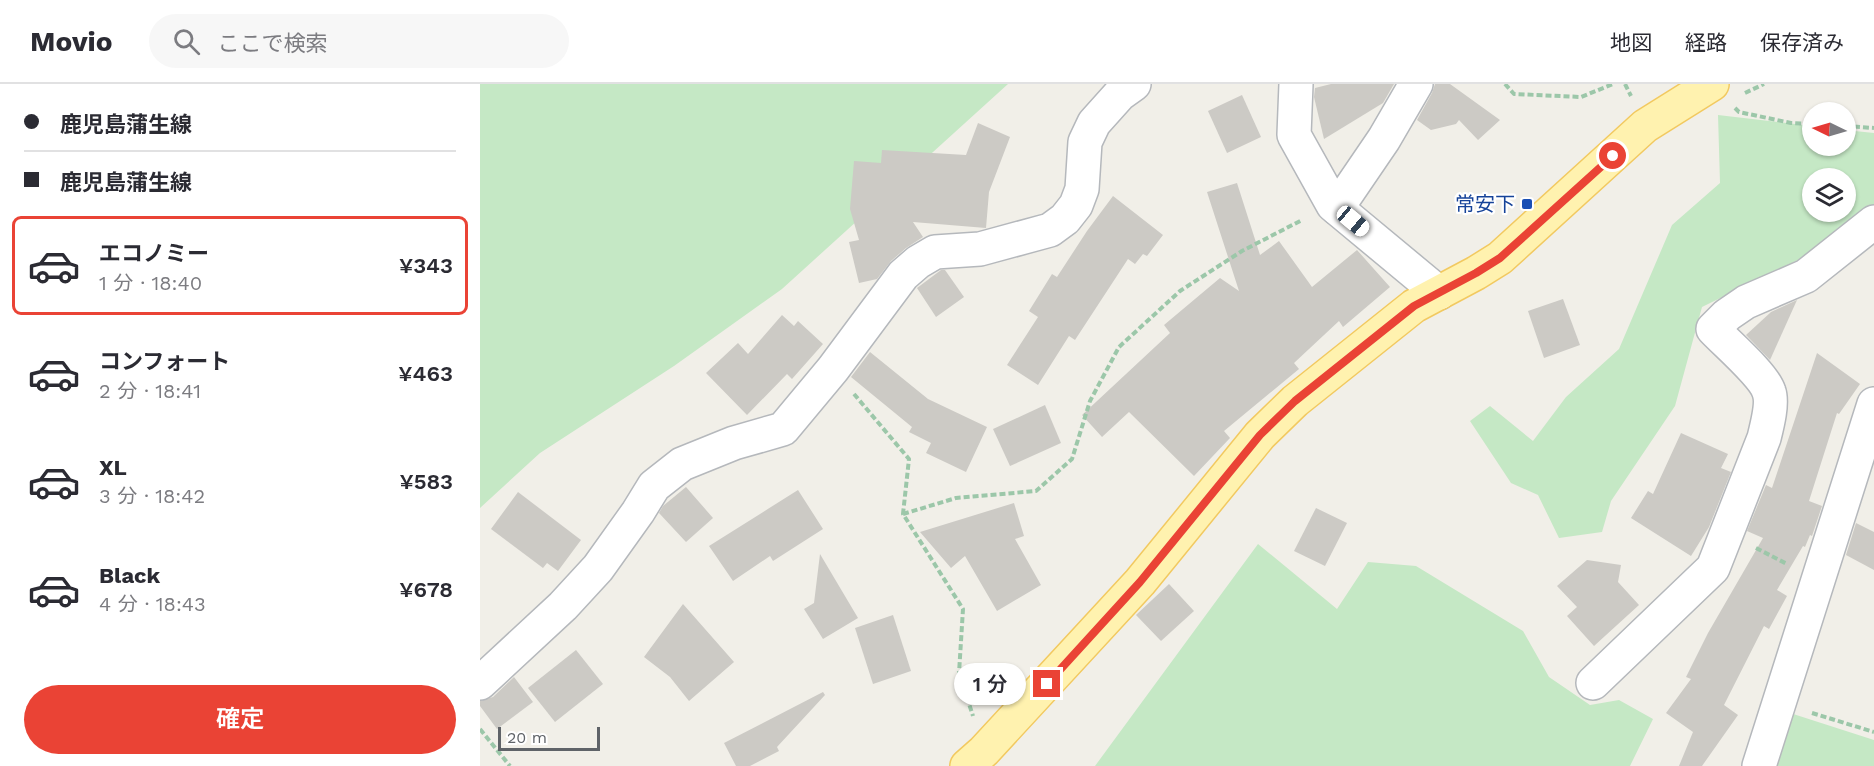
<!DOCTYPE html>
<html lang="ja">
<head>
<meta charset="utf-8">
<style>
  body { margin:0; font-family:"Work Sans","Noto Sans JP",sans-serif; background:#f7f7f7; color:#2b2b33; height:100vh; display:flex; flex-direction:column; font-size:22px; white-space:nowrap }
  * { box-sizing:border-box; margin:0 }
  p { font-size:20px; color:#7c7c81 }
  .icon { flex:none; width:33px; height:33px; fill:none; stroke:currentColor; stroke-width:2; stroke-linecap:round; stroke-linejoin:round }
  .map { position:relative; flex:1; overflow:hidden }
  .details { display:flex; flex-direction:column; background:#fff; width:480px }
  .details>* { flex:none }
  .top-card { display:grid; align-content:center; height:132px; padding:0 24px; background:#fff }
  .needle { width:39px; rotate:275deg }
  .fabs { position:absolute; left:1322px; top:18px; display:grid; gap:12px }
  .fabs a { display:grid; place-items:center; width:54px; height:54px; border-radius:50%; background:#fff; box-shadow:0 2px 4px #0004; font-size:30px }
  .scale { position:absolute; left:18px; bottom:15px; width:102px; box-sizing:border-box; padding-left:6px; border:3px solid #5f6368; border-top:0; font-size:16px; line-height:21px; white-space:nowrap; color:#5f6368; -webkit-text-stroke:4px #fff; paint-order:stroke }
  .end { position:absolute; width:27px; height:27px; margin:-14px; border:8px solid #ea4335; background:#fff; box-shadow:0 0 0 3px #fff }
  .from { border-radius:50% }
  .bubble { position:absolute; height:42px; border-radius:21px; background:#fff; box-shadow:0 2px 4px #0004; font-size:20px; font-weight:600; line-height:42px; text-align:center }
  .car { position:absolute; width:18px; height:36px; margin:-18px -9px; border-radius:8px; box-shadow:0 0 4px 2px #0007; background:linear-gradient(#fff 24%,#345 0 40%,#fff 0 76%,#345 0 86%,#fff 0) }
  .top-card b { display:flex; align-items:center; gap:21px; height:57px; font-size:22px }
  .top-card b+b { border-top:2px solid #e1e1e2 }
  .top-card i { width:15px; height:15px; background:#2b2b33 }
  ul { padding:0; list-style:none }
  li { display:flex; align-items:center; gap:18px; height:99px; margin:0 12px 9px; padding:0 12px; border:3px solid transparent; border-radius:9px }
  li div { flex:1 }
  li b { display:block; font-size:22px }
  li em { font-style:normal; font-weight:600 }
  li.on { border-color:#ea4335 }
  li>.icon { width:54px; height:54px; stroke-width:1.5 }
  .action { display:flex; gap:12px; margin-top:auto; padding:12px 24px }
  .action a { flex:1; height:69px; border-radius:36px; background:#ea4335; color:#fff; font-size:24px; font-weight:600; line-height:69px; text-align:center }
  header { display:flex; align-items:center; gap:36px; box-sizing:border-box; height:84px; padding:0 30px; background:#fff; border-bottom:2px solid #e1e1e2 }
  header strong { font-size:28px }
  nav { display:flex; gap:33px; margin-inline-start:auto; font-size:21px }
  .search { width:420px; height:54px; background:#f7f7f7; display:flex; align-items:center; gap:15px; box-sizing:border-box; padding:0 21px; border-radius:33px; color:#7c7c81; font-size:22px }
  main { display:flex; flex:1; min-height:0 }
  .map>svg:first-child { display:block }
</style>
</head>
<body>
<header>
<strong>Movio</strong>
<div class="search"><svg class="icon" aria-label="search" viewBox="0 0 24 24"><circle cx="10" cy="10" r="6"/><path d="M15 15l6 6"/></svg>ここで検索</div>
<nav><a>地図</a><a>経路</a><a>保存済み</a></nav>
</header>
<main>
<section class="details">
<div class="top-card">
<b><i class="from"></i>鹿児島蒲生線</b>
<b><i></i>鹿児島蒲生線</b>
</div>
<ul>
<li class="on"><svg class="icon" aria-label="car" viewBox="0 0 24 24"><path d="M5 17H2v-5l4-1 3-4h7l3 4 3 1v5h-3M9 17h6M6 11h13"/><circle cx="7" cy="17" r="2"/><circle cx="17" cy="17" r="2"/></svg><div><b>エコノミー</b><p>1 分 · 18:40</p></div><em>¥343</em></li>
<li><svg class="icon" aria-label="car" viewBox="0 0 24 24"><path d="M5 17H2v-5l4-1 3-4h7l3 4 3 1v5h-3M9 17h6M6 11h13"/><circle cx="7" cy="17" r="2"/><circle cx="17" cy="17" r="2"/></svg><div><b>コンフォート</b><p>2 分 · 18:41</p></div><em>¥463</em></li>
<li><svg class="icon" aria-label="car" viewBox="0 0 24 24"><path d="M5 17H2v-5l4-1 3-4h7l3 4 3 1v5h-3M9 17h6M6 11h13"/><circle cx="7" cy="17" r="2"/><circle cx="17" cy="17" r="2"/></svg><div><b>XL</b><p>3 分 · 18:42</p></div><em>¥583</em></li>
<li><svg class="icon" aria-label="car" viewBox="0 0 24 24"><path d="M5 17H2v-5l4-1 3-4h7l3 4 3 1v5h-3M9 17h6M6 11h13"/><circle cx="7" cy="17" r="2"/><circle cx="17" cy="17" r="2"/></svg><div><b>Black</b><p>4 分 · 18:43</p></div><em>¥678</em></li>
</ul>
<div class="action"><a>確定</a></div>
</section>
<div class="map">
<svg width="1394" height="682" viewBox="0 0 1394 682">
  <rect width="100%" height="100%" fill="#f1efe8"/>
  <g fill="#c5e8c5" fill-rule="evenodd">
    <path d="M0,0H528L302,205L194,282L60,369L0,424Z"/>
    <path d="M1238,31L1332,42V62H1365V46L1394,49V120L1318,176L1222,223L1195,322L1131,417L1122,448L1079,454L1058,411L1031,399L990,337L1010,322L1053,357L1086,313L1139,265L1192,141L1240,99ZM1332,94H1365V128H1332Z"/>
    <path d="M778,460L857,525L888,478L936,482L1043,547L1069,593L1110,621L1139,616L1173,635L1150,682H615Z"/>
    <path d="M1307,628L1394,656V682H1288Z"/>
  </g>
  <g fill="#cccac5">
    <path d="M851,0H914L903,19L844,55L834,13L835,4Z"/>
    <path d="M955,0H970L1020,36L998,56L979,36L976,40L951,46L937,36L952,9Z"/>
    <path d="M762,11L781,53L747,69L728,27Z"/>
    <path d="M498,39L530,53L509,108L506,144L433,138L443,153L426,164L411,177L397,195L379,199L369,158L379,156L370,125L374,77L401,79L402,66L486,71Z"/>
    <path d="M757,99L780,171L799,157L832,203L877,166L910,203L863,243L859,237L814,279L819,285L744,347L750,354L714,392L649,328L622,353L602,331L690,249L684,241L740,194L759,207L727,108Z"/>
    <path d="M633,112L683,151L667,172L663,170L655,180L648,175L595,256L589,252L558,301L527,281L558,233L549,227L572,190L577,193L607,147Z"/>
    <path d="M461,186H465L484,213L456,233L437,204Z"/>
    <path d="M1083,215L1100,261L1064,274L1048,227Z"/>
    <path d="M1317,216L1290,276L1266,251L1291,228Z"/>
    <path d="M302,231L314,242L318,237L343,260L312,295L307,290L267,331L226,289L258,259L268,270Z"/>
    <path d="M390,268L448,315L507,343L486,388L446,369L451,359L429,348L432,343L371,293Z"/>
    <path d="M1337,269L1380,300L1359,330L1357,329L1329,417L1342,422L1332,452L1330,451L1325,463L1323,462L1297,506L1307,512L1289,545L1284,542L1244,621L1258,631L1222,682H1199L1213,648L1186,629L1211,595L1206,593L1228,549L1283,454L1267,447L1286,401L1292,404Z"/>
    <path d="M565,321L581,359L530,382L513,345Z"/>
    <path d="M1201,349L1248,370L1241,384L1251,388L1229,443L1211,472L1151,434L1168,407L1173,410Z"/>
    <path d="M206,403L233,434L206,458L179,429L183,422Z"/>
    <path d="M318,406L343,445L293,477L290,472L253,497L229,462Z"/>
    <path d="M38,408L101,456L78,487L67,479L63,484L11,445Z"/>
    <path d="M534,419L544,452L535,455L561,501L517,527L485,472L471,484L440,448Z"/>
    <path d="M836,424L867,439L845,482L814,467Z"/>
    <path d="M1376,439L1394,448V486L1366,471Z"/>
    <path d="M340,470L378,534L343,555L324,525L334,519Z"/>
    <path d="M1107,476L1141,481L1138,498L1159,521L1114,562L1087,532L1097,523L1077,502Z"/>
    <path d="M689,500L714,527L681,557L656,531Z"/>
    <path d="M203,520L254,578L209,617L190,593L164,573Z"/>
    <path d="M413,531L431,587L393,600L375,544Z"/>
    <path d="M96,566L123,600L75,638L48,604Z"/>
    <path d="M34,593L53,618L17,645L0,622V617L13,613Z"/>
    <path d="M343,608L345,611L297,663L299,667L270,682H256L244,659Z"/>
  </g>
  <g fill="none" stroke-linecap="round" stroke-linejoin="round">
    <g stroke="#b5b8bc" stroke-width="36">
      <g id="minor">
        <path d="M816,0L814,51L853,121L959,209"/>
        <path d="M857,124L904,55L936,0"/>
        <path d="M0,599L83,522L118,484L158,428L174,402L202,380L254,359L303,345L353,285L423,191L438,178L455,168L500,165L570,146L585,135L596,121L602,105L605,58L614,39L640,10L654,0"/>
        <path d="M1113,599L1233,484L1284,354C1287,342 1293,319 1289,308C1284,291 1246,259 1233,245L1247,231L1266,218L1326,192L1394,138"/>
        <path d="M1279,682L1394,320"/>
      </g>
    </g>
    <g stroke="#f2c960" stroke-width="36">
      <path id="primary" d="M487,682L504,667L660,498L780,351L815,317L934,222L996,189L1020,174L1165,42L1232,0"/>
    </g>
    <g stroke="#9cc7a9" stroke-width="4" stroke-dasharray="6 3" stroke-linecap="butt">
      <path d="M1025,0L1034,10L1101,13L1133,0"/>
      <path d="M1145,0L1151,12"/>
      <path d="M1265,9L1284,0"/>
      <path d="M1255,24L1259,28L1311,39L1332,40"/>
      <path d="M1365,42L1394,44"/>
      <path d="M374,310L429,375L423,430L483,525L479,589L493,632"/>
      <path d="M423,430L476,414L556,407L592,375L610,317L639,263L700,207L762,167L822,136"/>
      <path d="M1276,464L1307,480"/>
      <path d="M1332,629L1394,648"/>
      <path d="M0,645L30,682"/>
    </g>
    <use href="#minor" stroke="#fff" stroke-width="33"/>
    <use href="#primary" stroke="#fff2af" stroke-width="33"/>
  </g>
  <g fill="none" stroke-linecap="round" stroke-linejoin="round">
    <path stroke="#ea4335" stroke-width="8" d="M567,600L660,498L780,351L815,317L934,222L996,189L1020,174L1133,72"/>
  </g>
  <rect fill="#1a4fb4" stroke="#fff" stroke-width="2" x="1041" y="114" width="12" height="12" rx="3"/>
  <g text-anchor="middle" stroke-width="4.5" stroke-linejoin="round" paint-order="stroke">
    <g font-size="20" fill="#164399" stroke="#fff" text-anchor="end">
      <text x="1035" y="127">常安下</text>
    </g>
  </g>
</svg>
<div class="fabs">
<a><svg class="needle" viewBox="-14 -14 28 28"><path d="M0-13l5 13h-10z" fill="#e53935"/><path d="M0 13l5-13h-10z" fill="#7c7c81"/></svg></a>
<a><svg class="icon" aria-label="layers" viewBox="0 0 24 24"><path d="M12 4l9 5-9 5-9-5zM3 14l9 5 9-5"/></svg></a>
</div>
<div class="scale">20 m</div>
<i class="end from" style="left:1133px;top:72px"></i>
<i class="end" style="left:567px;top:600px"></i>
<div class="bubble" style="left:474px;top:579px;width:72px">1 分</div>
<i class="car" style="left:873px;top:137px;rotate:130deg"></i>
</div>
</main>
</body>
</html>
